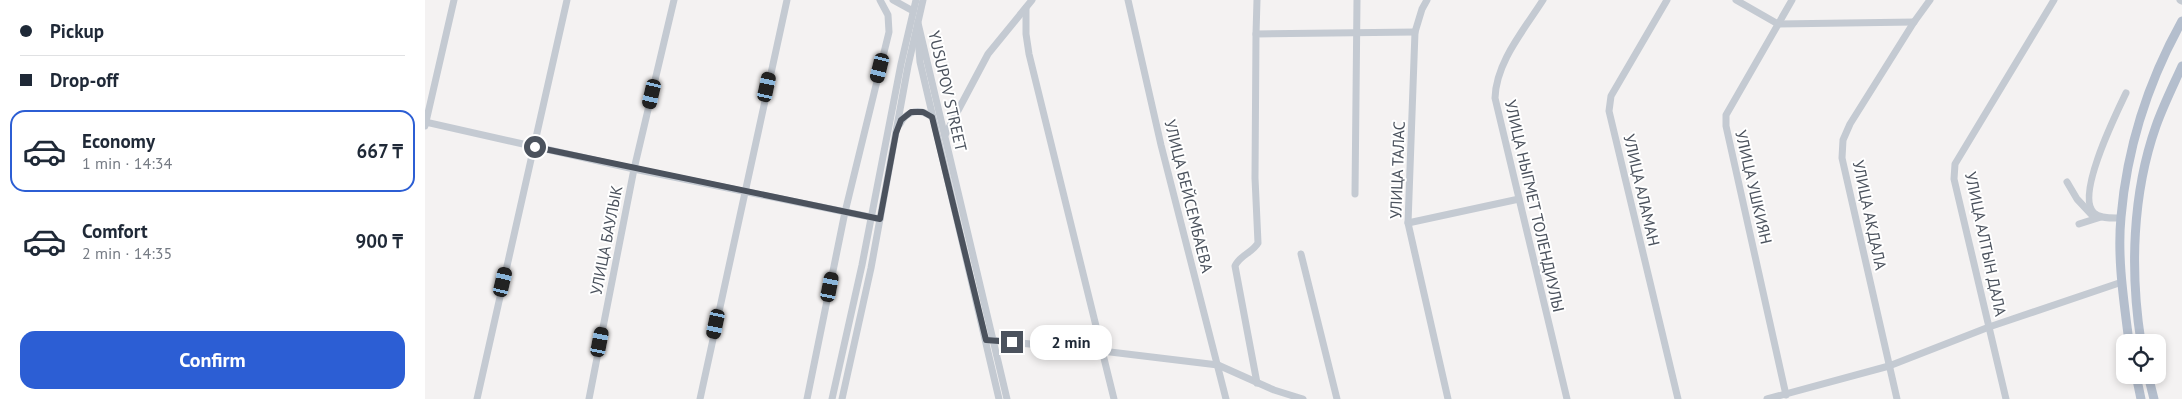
<!DOCTYPE html>
<html lang="en">
<head>
<meta charset="utf-8">
<style>
  body { margin:0; font-family:"PT Sans",sans-serif; background:#f6f6f7; color:#1f2937; height:100vh; display:flex; flex-direction:column; font-size:19px; white-space:nowrap }
  * { box-sizing:border-box; margin:0 }
  p { font-size:16px; color:#747a83 }
  .icon { flex:none; width:28px; height:28px; fill:none; stroke:currentColor; stroke-width:2; stroke-linecap:round; stroke-linejoin:round }
  .map { position:relative; flex:1; overflow:hidden }
  .details { display:flex; flex-direction:column; background:#fff; width:425px }
  .details>* { flex:none }
  .hud { display:grid; align-content:center; height:110px; padding:0 20px; background:#fff }
  .buttons { position:absolute; left:1691px; top:334px; display:grid; gap:10px }
  .buttons a { display:grid; place-items:center; width:50px; height:50px; border-radius:10px; background:#fff; box-shadow:0 2px 8px #0003; font-size:25px }
  .end { position:absolute; width:22px; height:22px; margin:-11px; border:6px solid #4b525d; background:#fff; box-shadow:0 0 0 2px #fff }
  .from { border-radius:50% }
  .bubble { position:absolute; height:35px; border-radius:15px; background:#fff; box-shadow:0 2px 8px #0003; font-size:16px; font-weight:800; line-height:35px; text-align:center }
  .car { position:absolute; width:15px; height:30px; margin:-15px -8px; border-radius:6px; box-shadow:0 0 4px 1px #0007; background:linear-gradient(#222 24%,#8ab4d8 0 40%,#222 0 76%,#8ab4d8 0 86%,#222 0) }
  .hud b { display:flex; align-items:center; gap:18px; height:48px; font-size:19px }
  .hud b+b { border-top:1px solid #e0e1e3 }
  .hud i { width:12px; height:12px; background:#1f2937 }
  ul { padding:0; list-style:none }
  li { display:flex; align-items:center; gap:15px; height:82px; margin:0 10px 8px; padding:0 10px; border:2px solid transparent; border-radius:15px }
  li div { flex:1 }
  li b { display:block; font-size:19px }
  li em { font-style:normal; font-weight:800 }
  li.selected { border-color:#2c5ed4 }
  li>.icon { width:45px; height:45px; stroke-width:1.5 }
  .cta { display:flex; gap:10px; margin-top:auto; padding:10px 20px }
  .cta a { flex:1; height:58px; border-radius:15px; background:#2c5ed4; color:#fff; font-size:20px; font-weight:800; line-height:58px; text-align:center }
  main { display:flex; flex:1; min-height:0 }
  .map>svg:first-child { display:block }
</style>
</head>
<body>
<main>
<section class="details">
<div class="hud">
<b><i class="from"></i>Pickup</b>
<b><i></i>Drop-off</b>
</div>
<ul>
<li class="selected"><svg class="icon" aria-label="car" viewBox="0 0 24 24"><path d="M5 17H2v-5l4-1 3-4h7l3 4 3 1v5h-3M9 17h6M6 11h13"/><circle cx="7" cy="17" r="2"/><circle cx="17" cy="17" r="2"/></svg><div><b>Economy</b><p>1 min · 14:34</p></div><em>667 ₸</em></li>
<li><svg class="icon" aria-label="car" viewBox="0 0 24 24"><path d="M5 17H2v-5l4-1 3-4h7l3 4 3 1v5h-3M9 17h6M6 11h13"/><circle cx="7" cy="17" r="2"/><circle cx="17" cy="17" r="2"/></svg><div><b>Comfort</b><p>2 min · 14:35</p></div><em>900 ₸</em></li>
</ul>
<div class="cta"><a>Confirm</a></div>
</section>
<div class="map">
<svg width="1757" height="399" viewBox="0 0 1757 399">
  <rect width="100%" height="100%" fill="#f4f2f2"/>
  <g fill="none" stroke-linecap="round" stroke-linejoin="round">
    <g stroke="#c4cad2" stroke-width="7">
      <path d="M468,0L488,11"/>
      <path d="M703,0L736,145L801,399"/>
      <path d="M1002,0L997,9L990,32L983,223L1023,399"/>
      <path d="M1118,0C1099,30 1071,62 1070,98L1142,399"/>
      <path d="M1242,0L1186,96L1184,111L1253,399"/>
      <path d="M1311,0L1353,24L1489,22"/>
      <path d="M1755,0L1757,1"/>
      <path d="M601,8V34L604,54L689,399"/>
      <path d="M493,23L582,399"/>
      <path d="M831,34L832,0"/>
      <path d="M493,38L495,62L574,399"/>
      <path d="M0,122L209,169L455,219"/>
      <path d="M475,124C482,110 495,108 507,117"/>
      <path d="M0,126L29,0"/>
      <path d="M520,135L563,54L607,0"/>
      <path d="M1642,182L1652,199L1666,214"/>
      <path d="M930,194L932,0"/>
      <path d="M1696,218C1688,218 1675,219 1669,213C1650,196 1692,112 1701,93"/>
      <path d="M983,223L1094,199"/>
      <path d="M1654,224L1676,217"/>
      <path d="M876,254L912,399"/>
      <path d="M564,340L677,351L793,365L849,390L878,399"/>
      <path d="M832,383L810,266C815,255 827,253 833,243L830,178L831,34L990,32"/>
      <path d="M1361,395L1301,126V115L1367,0"/>
      <path d="M52,399L142,0"/>
      <path d="M164,399L209,169L249,0"/>
      <path d="M275,399L362,0"/>
      <path d="M382,399L420,212L464,32L463,15L455,0"/>
      <path d="M407,399L437,265L476,64L491,0"/>
      <path d="M417,399L446,268L483,66L498,0"/>
      <path d="M1342,399L1464,366L1564,327L1697,282"/>
      <path d="M1472,399L1417,158L1418,140L1425,124L1489,22L1505,0"/>
      <path d="M1581,399L1529,179L1530,164L1629,0"/>
    </g>
    <g stroke="#b4becd" stroke-width="9">
      <path d="M1704,342C1699,302 1692,258 1696,217C1702,148 1723,82 1757,21"/>
      <path d="M1716,342C1705,272 1707,194 1731,126C1738,106 1748,86 1757,66"/>
      <path d="M1711,375L1716,399"/>
      <path d="M1723,375L1729,399"/>
    </g>
  </g>
  <g fill="none" stroke-linecap="round" stroke-linejoin="round">
    <path stroke="#4b525d" stroke-width="6" d="M110,147L455,219L471,133L476,120L486,112H498L507,117L561,340L587,342"/>
  </g>
  <g text-anchor="middle" stroke-width="4" stroke-linejoin="round" paint-order="stroke">
    <g font-size="16" fill="#4b525d" stroke="#fff">
      <text transform="translate(523 91) rotate(77)" y="6">YUSUPOV STREET</text>
      <text transform="translate(972 170) rotate(-88)" y="6">УЛИЦА ТАЛАС</text>
      <text transform="translate(1329 187) rotate(77)" y="6">УЛИЦА УШКИЯН</text>
      <text transform="translate(1217 190) rotate(77)" y="6">УЛИЦА АЛАМАН</text>
      <text transform="translate(764 196) rotate(76)" y="6">УЛИЦА БЕЙСЕМБАЕВА</text>
      <text transform="translate(1110 206) rotate(77)" y="6">УЛИЦА НЫГМЕТ ТОЛЕНДИУЛЫ</text>
      <text transform="translate(1445 215) rotate(78)" y="6">УЛИЦА АКДАЛА</text>
      <text transform="translate(181 240) rotate(-79)" y="6">УЛИЦА БАУЛЫК</text>
      <text transform="translate(1561 244) rotate(78)" y="6">УЛИЦА АЛТЫН ДАЛА</text>
    </g>
  </g>
</svg>
<div class="buttons">
<a><svg class="icon" aria-label="locate" viewBox="0 0 24 24"><circle cx="12" cy="12" r="6"/><path d="M12 2v4M12 18v4M2 12h4M18 12h4"/></svg></a>
</div>
<i class="end from" style="left:110px;top:147px"></i>
<i class="end" style="left:587px;top:342px"></i>
<div class="bubble" style="left:605px;top:325px;width:82px">2 min</div>
<i class="car" style="left:455px;top:68px;rotate:194deg"></i>
<i class="car" style="left:342px;top:87px;rotate:12deg"></i>
<i class="car" style="left:227px;top:94px;rotate:193deg"></i>
<i class="car" style="left:78px;top:282px;rotate:13deg"></i>
<i class="car" style="left:405px;top:287px;rotate:11deg"></i>
<i class="car" style="left:291px;top:324px;rotate:192deg"></i>
<i class="car" style="left:175px;top:342px;rotate:11deg"></i>
</div>
</main>
</body>
</html>
